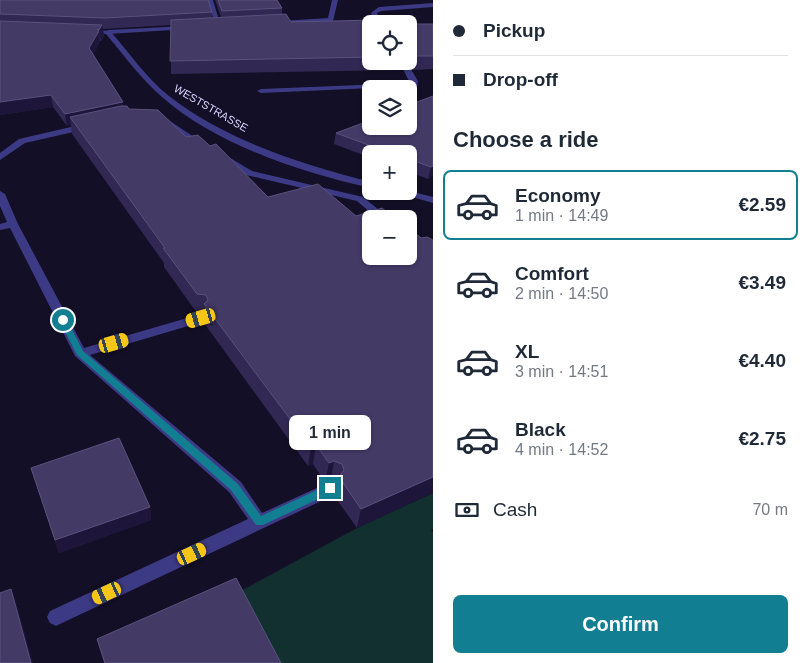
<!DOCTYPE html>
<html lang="en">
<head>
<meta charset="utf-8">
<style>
  body { margin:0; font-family:Helvetica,sans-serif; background:#f2f2f3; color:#1f2937; height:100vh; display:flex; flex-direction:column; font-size:19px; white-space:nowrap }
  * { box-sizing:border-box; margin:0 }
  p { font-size:16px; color:#747a83 }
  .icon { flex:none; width:28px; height:28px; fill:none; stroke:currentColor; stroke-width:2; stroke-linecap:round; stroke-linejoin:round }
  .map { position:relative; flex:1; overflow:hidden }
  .sheet { display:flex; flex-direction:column; background:#fff; width:375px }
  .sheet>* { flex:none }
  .guide { display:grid; align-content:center; height:110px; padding:0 20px; background:#fff }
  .fabs { position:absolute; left:362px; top:15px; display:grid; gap:10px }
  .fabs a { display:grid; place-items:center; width:55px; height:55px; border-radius:8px; background:#fff; box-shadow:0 1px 4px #0004; font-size:25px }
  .end { position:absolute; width:22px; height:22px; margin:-11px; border:6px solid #117e91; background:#fff; box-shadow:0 0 0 2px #fff }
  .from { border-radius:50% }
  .bubble { position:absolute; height:35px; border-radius:8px; background:#fff; box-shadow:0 1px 4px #0004; font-size:16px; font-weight:700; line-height:35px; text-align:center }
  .car { position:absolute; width:15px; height:30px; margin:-15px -8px; border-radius:6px; box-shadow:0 0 4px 1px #0007; background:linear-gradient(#f5c518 24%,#345 0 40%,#f5c518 0 76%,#345 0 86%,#f5c518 0) }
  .guide b { display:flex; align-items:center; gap:18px; height:48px; font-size:19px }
  .guide b+b { border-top:1px solid #e0e1e3 }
  .guide i { width:12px; height:12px; background:#1f2937 }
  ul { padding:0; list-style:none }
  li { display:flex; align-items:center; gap:15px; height:70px; margin:0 10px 8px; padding:0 10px; border:2px solid transparent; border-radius:8px }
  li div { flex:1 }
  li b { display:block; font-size:19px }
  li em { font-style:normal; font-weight:700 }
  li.on { border-color:#117e91 }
  li>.icon { width:45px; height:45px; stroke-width:1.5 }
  h2 { padding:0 20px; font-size:22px; line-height:60px }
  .pay { display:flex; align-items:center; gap:12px; height:55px; padding:0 20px; font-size:19px }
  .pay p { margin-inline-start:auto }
  .primary-button { display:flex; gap:10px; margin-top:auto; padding:10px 20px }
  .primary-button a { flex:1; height:58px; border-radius:8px; background:#117e91; color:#fff; font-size:20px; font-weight:700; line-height:58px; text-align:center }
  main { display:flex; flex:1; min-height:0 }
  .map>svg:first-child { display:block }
</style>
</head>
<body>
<main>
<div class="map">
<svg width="433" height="663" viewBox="0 0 433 663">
  <rect width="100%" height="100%" fill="#130f26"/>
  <path fill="#12302f" d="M433,493V529L431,530L433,532V663H271L235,594L357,528Z"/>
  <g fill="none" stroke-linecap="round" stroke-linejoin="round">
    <g fill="#3d3a85" fill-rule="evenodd">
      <path d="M207,0H213L221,27L216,26Z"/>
      <path d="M332,0H338L333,21L281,25L278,23L281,21L328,18Z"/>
      <path d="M433,3V7L381,11L377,13L382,24H376L371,13L379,7Z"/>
      <path d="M186,26L188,29L108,34L105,32L108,30Z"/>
      <path d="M399,61H406L418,81L417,86L261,93L257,91L261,89L410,83Z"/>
      <path d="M161,119H167L206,145L199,147L161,123Z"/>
      <path d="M88,123L92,126L91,128L25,143L0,160V153L19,139Z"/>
      <path d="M222,153L252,171L363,197L390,219H378L357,201L246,175L219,158V154Z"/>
      <path d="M0,191L5,194L18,224L84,348L201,314L205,315L207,318L205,321L90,355L241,482L262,513L330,482L336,484L338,489L336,494L62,623L56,626L50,623L47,617L50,611L248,519L229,492L75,356L10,228L0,230V224L7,222L0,206Z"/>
    </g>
    <g fill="#3d3a85" fill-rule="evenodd">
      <path d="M87,29L110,31C129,52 146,78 169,96C227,141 301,164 371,182V188C302,173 215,144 162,97C141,79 124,55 106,34L85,32V30Z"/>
      <path d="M391,191H409L433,197V203Z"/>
    </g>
  </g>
  <g fill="#312854">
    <path d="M0,0L212,12V18L221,17L215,0H277L282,8V14L291,22L371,24V61H403L401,70L171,74V25L103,29L104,36L101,41H100L93,55L123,102V106L186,137L268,197L356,216L421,238L427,237L357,528L335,497L338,483L331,480L325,482L313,464L308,466L204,323V314L197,313L164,267V263L72,134L71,126H67L53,107L0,115Z"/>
    <path d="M409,24H433V69L413,70L408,61Z"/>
    <path d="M433,96V175L428,179L409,172V154H371V158L334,144L336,133Z"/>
    <path d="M31,468L150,507L151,520L59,553Z"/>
    <path d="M97,639L281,663H104Z"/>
  </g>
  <g fill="#1d163a">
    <path d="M102,25L104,36L101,41L99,30Z"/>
    <path d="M99,31L100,42L91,60L89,48Z"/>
    <path d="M51,95L53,107L0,115V102Z"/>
    <path d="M123,102L124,114L70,117L71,126H67L65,114Z"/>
    <path d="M433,166V175L428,179L431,167Z"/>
    <path d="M316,445L313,464L308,466L311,447Z"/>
    <path d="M334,461L331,480L325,482L329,463Z"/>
    <path d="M433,477V493L357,528L361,509Z"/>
    <path d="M150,507L151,520L59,553L55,540Z"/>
    <path d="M11,589L17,605L33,663H31Z"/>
  </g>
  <g fill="#433a66" stroke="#5a527e">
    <path d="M0,0H208L212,12L105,18L0,14Z"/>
    <path d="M218,0H277L282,8L222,11Z"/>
    <path d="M286,14L291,22L374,20L376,24H371V57L170,61L171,20Z"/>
    <path d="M0,21L102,25L99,30L97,29L99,31L89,48L123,102L65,114L51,95L0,102Z"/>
    <path d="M409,24H433V56H416L410,47H409Z"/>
    <path d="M433,96V166L431,167L409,159V154H393L336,133L371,120V126H409V105Z"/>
    <path d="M121,106H127L129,109L158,110L186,137L198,135L210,146L216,144L268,197L318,184L356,216L382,208L396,219H371V256H409V228L421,238L427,237L433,240V477L361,509L339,477L344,470L342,464L334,461L329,463L316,445L311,447L204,304L208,300L206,295L197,294L163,248H165L70,117Z"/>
    <path d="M119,438L150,507L55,540L31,468Z"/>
    <path d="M236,578L281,663H105L97,639Z"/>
    <path d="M11,589L31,663H0V593Z"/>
  </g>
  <path fill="#117e91" d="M63,318L67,320L83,351L238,484L261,516L330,484L333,485V492L263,525H256L231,490L77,355L59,320Z"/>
  <g text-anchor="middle" stroke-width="5" stroke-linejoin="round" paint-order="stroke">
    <g font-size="11" fill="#d9d4ff" stroke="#130f26">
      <text transform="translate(211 108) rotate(30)" y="4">WESTSTRASSE</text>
    </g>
  </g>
</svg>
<div class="fabs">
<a><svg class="icon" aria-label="locate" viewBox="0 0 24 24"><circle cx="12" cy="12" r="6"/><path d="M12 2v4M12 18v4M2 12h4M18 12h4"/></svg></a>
<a><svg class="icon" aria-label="layers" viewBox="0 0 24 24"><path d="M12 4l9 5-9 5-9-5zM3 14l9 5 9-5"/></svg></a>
<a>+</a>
<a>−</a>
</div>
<i class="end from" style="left:63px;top:320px"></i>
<i class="end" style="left:330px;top:488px"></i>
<div class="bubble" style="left:289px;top:415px;width:82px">1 min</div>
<i class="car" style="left:201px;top:318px;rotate:254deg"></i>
<i class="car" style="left:114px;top:343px;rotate:74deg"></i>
<i class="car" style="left:192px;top:554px;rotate:65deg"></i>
<i class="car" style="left:107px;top:593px;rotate:245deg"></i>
</div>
<section class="sheet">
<div class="guide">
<b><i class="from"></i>Pickup</b>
<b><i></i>Drop-off</b>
</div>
<h2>Choose a ride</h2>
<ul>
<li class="on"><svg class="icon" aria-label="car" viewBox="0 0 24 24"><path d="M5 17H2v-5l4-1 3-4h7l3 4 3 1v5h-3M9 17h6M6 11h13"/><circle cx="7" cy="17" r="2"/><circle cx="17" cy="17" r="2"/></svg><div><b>Economy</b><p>1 min · 14:49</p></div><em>€2.59</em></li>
<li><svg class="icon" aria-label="car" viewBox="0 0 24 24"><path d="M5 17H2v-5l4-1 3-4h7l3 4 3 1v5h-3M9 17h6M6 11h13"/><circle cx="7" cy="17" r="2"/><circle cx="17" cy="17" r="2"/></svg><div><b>Comfort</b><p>2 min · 14:50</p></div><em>€3.49</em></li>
<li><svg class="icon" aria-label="car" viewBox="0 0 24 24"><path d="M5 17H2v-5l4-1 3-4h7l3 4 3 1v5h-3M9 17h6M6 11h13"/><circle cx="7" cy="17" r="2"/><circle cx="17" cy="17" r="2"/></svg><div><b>XL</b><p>3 min · 14:51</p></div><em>€4.40</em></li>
<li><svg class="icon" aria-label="car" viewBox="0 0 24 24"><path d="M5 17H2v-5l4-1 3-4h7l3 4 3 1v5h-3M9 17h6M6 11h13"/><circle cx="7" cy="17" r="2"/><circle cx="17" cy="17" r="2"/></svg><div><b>Black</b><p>4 min · 14:52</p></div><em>€2.75</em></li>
</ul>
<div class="pay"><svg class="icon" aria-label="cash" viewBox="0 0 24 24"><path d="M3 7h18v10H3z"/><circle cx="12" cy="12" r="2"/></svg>Cash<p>70 m</p></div>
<div class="primary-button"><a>Confirm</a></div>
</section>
</main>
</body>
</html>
